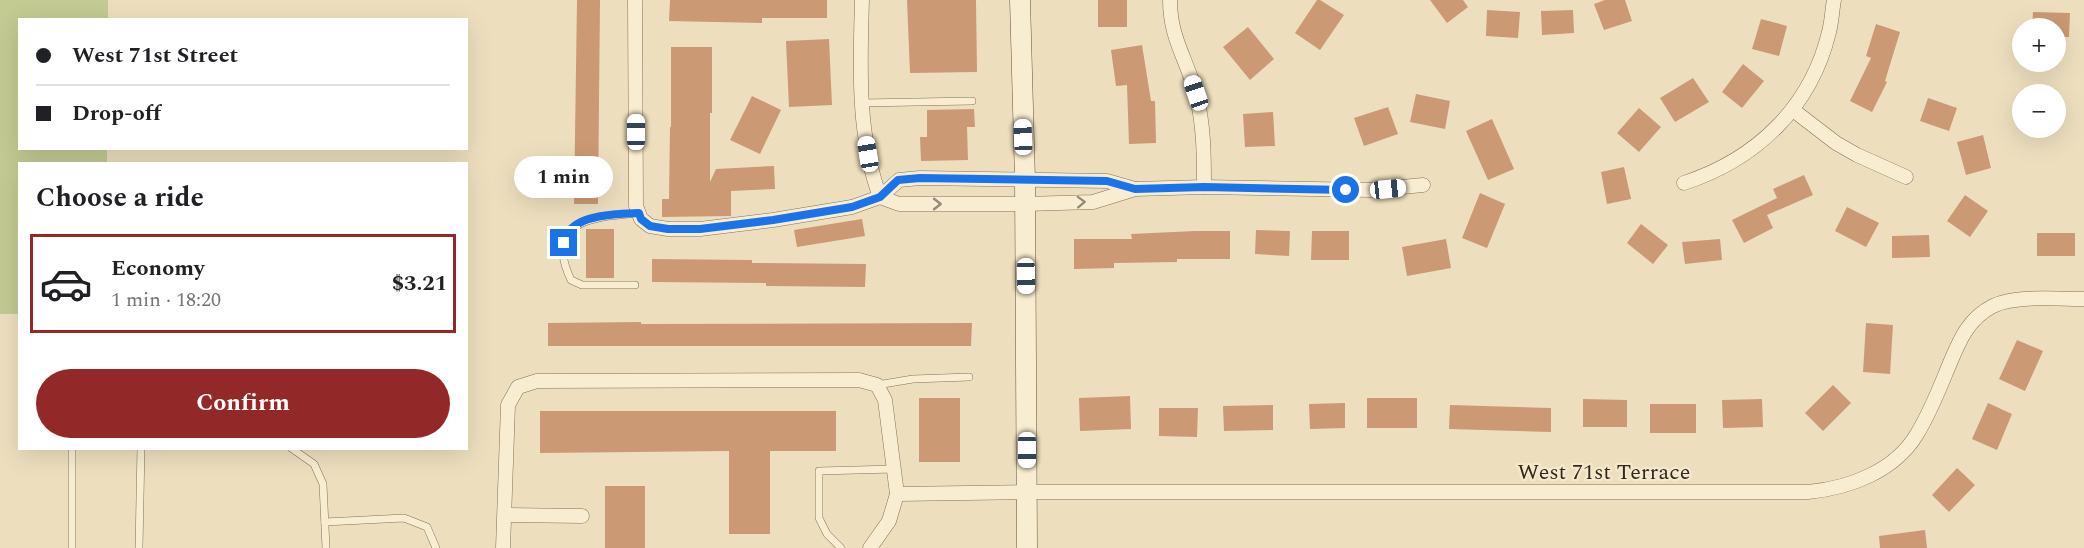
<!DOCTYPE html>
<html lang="en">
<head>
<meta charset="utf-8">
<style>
  body { margin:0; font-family:Spectral,serif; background:#f6f6f6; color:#202124; height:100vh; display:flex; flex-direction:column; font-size:22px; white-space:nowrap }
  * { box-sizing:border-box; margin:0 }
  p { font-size:20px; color:#757577 }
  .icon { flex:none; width:33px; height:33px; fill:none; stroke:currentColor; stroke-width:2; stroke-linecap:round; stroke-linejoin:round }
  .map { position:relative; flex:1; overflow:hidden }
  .drawer { position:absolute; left:18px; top:162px; width:450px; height:288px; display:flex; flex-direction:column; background:#fff; border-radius:0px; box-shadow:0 6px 24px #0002 }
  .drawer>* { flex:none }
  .banner { position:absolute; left:18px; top:18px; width:450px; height:132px; border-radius:0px; box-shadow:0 6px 24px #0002; display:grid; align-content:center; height:132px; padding:0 18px; background:#fff }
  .controls { position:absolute; left:2012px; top:18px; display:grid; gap:12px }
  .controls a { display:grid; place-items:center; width:54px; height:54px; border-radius:50%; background:#fff; box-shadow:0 6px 24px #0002; font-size:30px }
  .end { position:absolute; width:27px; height:27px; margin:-14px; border:8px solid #1a73e8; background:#fff; box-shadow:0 0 0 3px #fff }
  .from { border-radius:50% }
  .bubble { position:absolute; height:42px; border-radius:21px; background:#fff; box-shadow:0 6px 24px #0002; font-size:20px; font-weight:700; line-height:42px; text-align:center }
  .car { position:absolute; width:18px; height:36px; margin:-18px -9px; border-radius:8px; box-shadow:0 0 4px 2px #0007; background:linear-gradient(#fff 24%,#345 0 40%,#fff 0 76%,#345 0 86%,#fff 0) }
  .banner b { display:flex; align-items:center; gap:21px; height:57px; font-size:22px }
  .banner b+b { border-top:2px solid #e0e0e0 }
  .banner i { width:15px; height:15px; background:#202124 }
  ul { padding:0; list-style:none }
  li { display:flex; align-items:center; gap:18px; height:99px; margin:0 12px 9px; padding:0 6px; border:3px solid transparent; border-radius:0px }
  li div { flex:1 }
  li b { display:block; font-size:22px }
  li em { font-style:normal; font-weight:700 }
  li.selected { border-color:#922928 }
  li>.icon { width:54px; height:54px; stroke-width:1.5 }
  h2 { padding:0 18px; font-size:27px; line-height:72px }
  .primary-button { display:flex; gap:12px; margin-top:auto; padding:12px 18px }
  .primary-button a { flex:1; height:69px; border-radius:36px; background:#922928; color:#fff; font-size:24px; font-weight:700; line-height:69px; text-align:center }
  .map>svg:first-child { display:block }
</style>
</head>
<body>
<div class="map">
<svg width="2084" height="548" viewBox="0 0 2084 548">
  <rect width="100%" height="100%" fill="#eddfbe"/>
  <path fill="#c3ca92" d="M0,0H108V19L20,20V148L107,149V163L20,164L19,314H0Z"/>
  <g fill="#cb9974">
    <path d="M577,0H600L598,204H574Z"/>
    <path d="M670,0H827V18H762V23L669,21Z"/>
    <path d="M907,0H976L977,72L910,73Z"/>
    <rect x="1098" y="0" width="29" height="27"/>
    <path d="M1317,0H1320L1344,15L1320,50L1295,33Z"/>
    <path d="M1430,0H1463L1468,7L1447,23Z"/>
    <path d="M1605,0H1625L1632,21L1604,30L1594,4Z"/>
    <path d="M1487,10L1520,12L1518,38L1486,36Z"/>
    <path d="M1573,10L1574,33L1542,35L1541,11Z"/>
    <path d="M2033,12L2070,13L2069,37H2055V28H2032Z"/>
    <path d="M1761,19L1787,26L1779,56L1752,49Z"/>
    <path d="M1876,24L1900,32L1885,81L1887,82L1872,112L1850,101L1871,58L1866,56Z"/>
    <path d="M1248,27L1274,59L1250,80L1223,47Z"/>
    <path d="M829,39L832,105L789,107L786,41Z"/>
    <path d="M1142,45L1151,101H1155L1156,143L1129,144L1127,85L1116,86L1111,50Z"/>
    <path d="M671,47H712V113H710V182L716,169L774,166L775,189L731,191V216L662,217V199H669L670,127H671Z"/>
    <path d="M1743,64L1764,81L1742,108L1722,92Z"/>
    <path d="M1693,78L1709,102L1675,122L1660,98Z"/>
    <path d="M1416,94L1450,101L1445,129L1410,122Z"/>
    <path d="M752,96L781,110L760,154L730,140Z"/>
    <path d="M1928,98L1957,108L1949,131L1920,121Z"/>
    <path d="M1388,107L1398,134L1364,146L1354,118Z"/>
    <path d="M1639,108L1661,127L1639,152L1617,133Z"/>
    <path d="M974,109L975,127H967L968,160L921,161L920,137H927V110Z"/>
    <path d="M1273,112L1275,146L1245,147L1243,114Z"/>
    <path d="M1492,119L1514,169L1488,180L1466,131Z"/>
    <path d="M1983,135L1991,168L1966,175L1957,142Z"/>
    <path d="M1624,167L1631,199L1607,204L1601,172Z"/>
    <path d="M1804,175L1813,195L1767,215L1773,228L1744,243L1732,220L1777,198L1773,189Z"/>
    <path d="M1480,193L1505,204L1487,248L1462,238Z"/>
    <path d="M1965,195L1988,211L1970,237L1947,221Z"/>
    <path d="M1847,207L1879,223L1866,247L1835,231Z"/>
    <path d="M862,219L865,236L797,247L794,230Z"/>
    <path d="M1641,224L1668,245L1653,264L1627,243Z"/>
    <rect x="586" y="229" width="28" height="49"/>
    <path d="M1256,230L1290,231L1289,256L1255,254Z"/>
    <path d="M1195,231H1230V259H1177V262L1114,263V268L1074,269V239H1132L1131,234Z"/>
    <path d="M1312,231H1349V260H1311Z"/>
    <rect x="2037" y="233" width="38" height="23"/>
    <path d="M1929,235L1930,257L1892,258V236Z"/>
    <path d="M1446,239L1451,268L1407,276L1402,247Z"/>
    <path d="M1720,239L1722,260L1685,264L1682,242Z"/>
    <path d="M652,259L752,260V263L866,264L865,287L766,286V283L652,282Z"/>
    <path d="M641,322V324L972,323L971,346H548V323Z"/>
    <path d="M1866,323L1893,325L1890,374L1863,372Z"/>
    <path d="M2017,340L2043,351L2025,391L1999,379Z"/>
    <path d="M1833,385L1851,403L1823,431L1805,413Z"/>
    <path d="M1130,396L1131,429L1080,431L1079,398Z"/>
    <rect x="919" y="398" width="41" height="64"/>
    <rect x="1367" y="398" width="50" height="30"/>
    <path d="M1583,399L1627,400V427H1583Z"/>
    <path d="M1762,399L1763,427L1723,428L1722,400Z"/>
    <path d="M1345,403V428L1310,429L1309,404Z"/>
    <path d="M1988,403L2012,414L1997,450L1972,439Z"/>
    <rect x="1650" y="404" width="46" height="29"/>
    <path d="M1273,405V430L1224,431L1223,406Z"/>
    <path d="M1450,405L1551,408V432L1449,429Z"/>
    <path d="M1159,408H1198L1197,437L1159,436Z"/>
    <path d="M540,411H836V451H770V534H729V451L540,453Z"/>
    <path d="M1957,468L1975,485L1949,512L1932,495Z"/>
    <rect x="605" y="486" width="40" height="62"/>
    <path d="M1925,530L1927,548H1880L1879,536Z"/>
  </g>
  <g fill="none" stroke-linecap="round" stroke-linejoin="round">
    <g stroke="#847057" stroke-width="8">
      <g id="lane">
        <path d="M862,103L972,101"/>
        <path d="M635,285H582L571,280C542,219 596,217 639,213"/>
        <path d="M877,385L913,379L969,377"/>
        <path d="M291,448L314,464L323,484L326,548"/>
        <path d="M325,522L404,518L427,527L436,548"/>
        <path d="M72,548V448"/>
        <path d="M139,548L141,448"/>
        <path d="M841,548L827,534L819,518V471L894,469"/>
      </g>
    </g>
    <g stroke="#847057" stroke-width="15">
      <g id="street">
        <path d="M635,0L636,206L641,219L650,226L668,229H700L773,220L852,207L880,197L899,180L920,178L1107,181L1135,189"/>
        <path d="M862,0C860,67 857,134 880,197"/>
        <path d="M1170,0C1170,39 1187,59 1196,94C1204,125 1204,156 1204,187"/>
        <path d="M1793,110L1836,143L1857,155L1906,177"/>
        <path d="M1684,183C1757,159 1811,107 1829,32C1832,21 1832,10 1834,0"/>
        <path d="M880,197L899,204H1025L1093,202L1135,189L1204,187L1370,190L1423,185"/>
        <path d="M897,494L1028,492H1808C1850,488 1895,471 1917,434C1931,411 1940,387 1950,363C1960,339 1969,318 1993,306C2015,295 2059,299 2084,299"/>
        <path d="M505,515L582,516"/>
        <path d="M503,548L508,405L518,387L537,381L859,380L877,385L885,400L897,494L889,521L870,548"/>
      </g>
    </g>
    <g stroke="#66513a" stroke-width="21">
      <path id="secondary" d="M1020,0L1025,180L1027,548"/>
    </g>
    <use href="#lane" stroke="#f8edd0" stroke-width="7"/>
    <use href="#street" stroke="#f8edd0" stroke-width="14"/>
    <use href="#secondary" stroke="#f8edd0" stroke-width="20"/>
  </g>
  <defs><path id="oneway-chevron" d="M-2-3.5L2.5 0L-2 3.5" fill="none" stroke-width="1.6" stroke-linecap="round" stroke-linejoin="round" transform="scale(1.5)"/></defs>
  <g stroke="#968a76">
    <use href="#oneway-chevron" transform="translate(1081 202) rotate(-2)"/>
    <use href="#oneway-chevron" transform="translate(937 204)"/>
  </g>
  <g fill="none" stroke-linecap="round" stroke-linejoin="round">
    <path stroke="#1a73e8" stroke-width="8" d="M564,243C566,239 568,233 570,230C584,214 620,214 639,213L641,219L650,226L668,229H700L773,220L852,207L880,197L898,180L920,178L1107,181L1135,189L1204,187L1346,190"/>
  </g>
  <g text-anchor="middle" stroke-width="4.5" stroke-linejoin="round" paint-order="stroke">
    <g font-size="22" fill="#34281b" stroke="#f4e9cd">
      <text x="1604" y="479">West 71st Terrace</text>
    </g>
  </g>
</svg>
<div class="controls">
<a>+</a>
<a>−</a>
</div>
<i class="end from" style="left:1346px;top:190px"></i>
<i class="end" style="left:564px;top:243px"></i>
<div class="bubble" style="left:514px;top:156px;width:99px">1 min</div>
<i class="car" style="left:1196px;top:93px;rotate:341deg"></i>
<i class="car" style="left:636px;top:132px;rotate:0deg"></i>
<i class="car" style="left:1023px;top:137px;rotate:358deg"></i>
<i class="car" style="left:868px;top:154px;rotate:351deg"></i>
<i class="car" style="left:1388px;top:189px;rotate:84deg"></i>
<i class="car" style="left:1026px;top:276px;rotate:179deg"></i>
<i class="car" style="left:1027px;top:450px;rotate:180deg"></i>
<div class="banner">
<b><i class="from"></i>West 71st Street</b>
<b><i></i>Drop-off</b>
</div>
<section class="drawer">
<h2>Choose a ride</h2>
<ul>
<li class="selected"><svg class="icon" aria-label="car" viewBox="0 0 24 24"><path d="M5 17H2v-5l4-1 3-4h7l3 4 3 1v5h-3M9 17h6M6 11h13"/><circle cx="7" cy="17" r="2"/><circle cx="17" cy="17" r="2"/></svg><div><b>Economy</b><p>1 min · 18:20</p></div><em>$3.21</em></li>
</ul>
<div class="primary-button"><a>Confirm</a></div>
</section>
</div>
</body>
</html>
